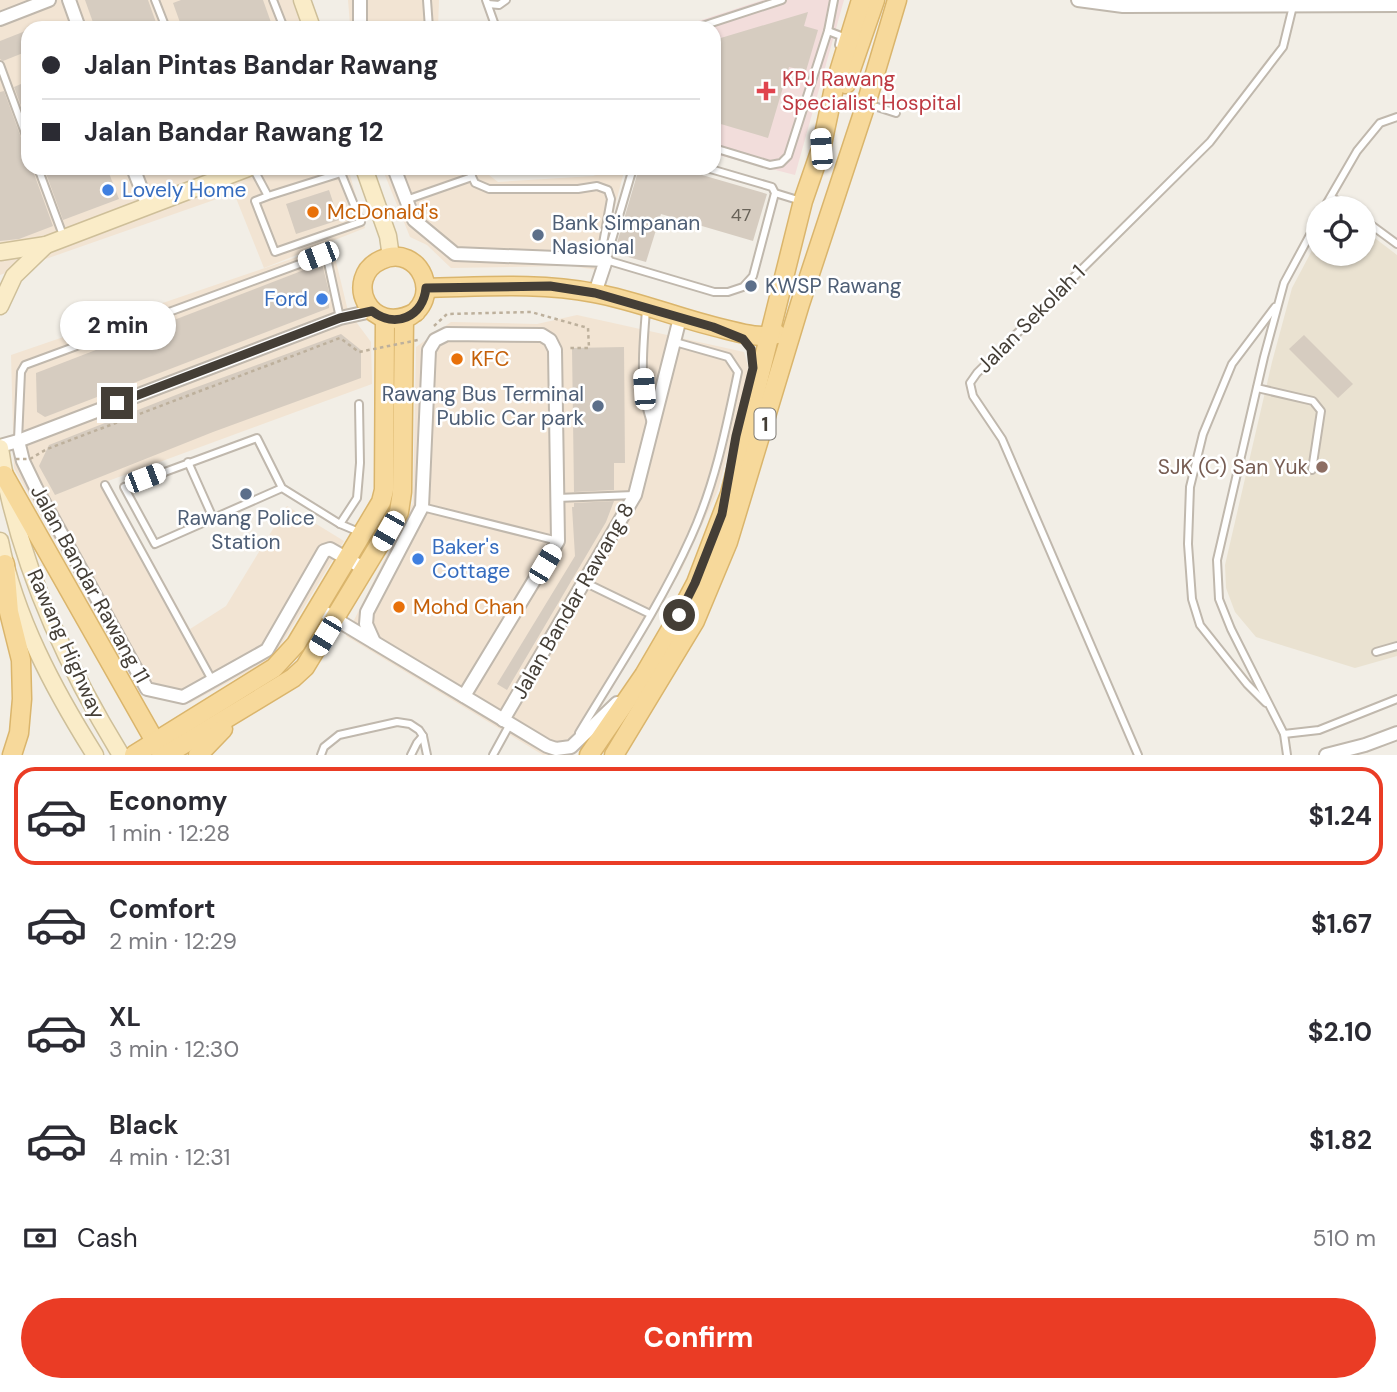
<!DOCTYPE html>
<html lang="en">
<head>
<meta charset="utf-8">
<style>
  body { margin:0; font-family:"DM Sans",sans-serif; background:#f7f7f7; color:#2b2b33; height:100vh; display:flex; flex-direction:column; font-size:26px; white-space:nowrap }
  * { box-sizing:border-box; margin:0 }
  p { font-size:23px; color:#7c7c81 }
  .icon { flex:none; width:38px; height:38px; fill:none; stroke:currentColor; stroke-width:2; stroke-linecap:round; stroke-linejoin:round }
  .map { position:relative; height:755px; overflow:hidden }
  .sheet { display:flex; flex-direction:column; background:#fff; flex:1 }
  .sheet>* { flex:none }
  .top-card { position:absolute; left:21px; top:21px; width:700px; height:154px; border-radius:21px; box-shadow:0 2px 5px #0004; display:grid; align-content:center; height:154px; padding:0 21px; background:#fff }
  .buttons { position:absolute; left:1306px; top:196px; display:grid; gap:14px }
  .buttons a { display:grid; place-items:center; width:70px; height:70px; border-radius:50%; background:#fff; box-shadow:0 2px 5px #0004; font-size:35px }
  .end { position:absolute; width:32px; height:32px; margin:-16px; border:9px solid #443e36; background:#fff; box-shadow:0 0 0 4px #fff }
  .from { border-radius:50% }
  .bubble { position:absolute; height:49px; border-radius:24px; background:#fff; box-shadow:0 2px 5px #0004; font-size:23px; font-weight:700; line-height:49px; text-align:center }
  .car { position:absolute; width:21px; height:42px; margin:-21px -10px; border-radius:9px; box-shadow:0 0 5px 2px #0007; background:linear-gradient(#fff 24%,#345 0 40%,#fff 0 76%,#345 0 86%,#fff 0) }
  .top-card b { display:flex; align-items:center; gap:24px; height:66px; font-size:26px }
  .top-card b+b { border-top:2px solid #e1e1e2 }
  .top-card i { width:18px; height:18px; background:#2b2b33 }
  ul { padding:12px 0 0; list-style:none }
  li { display:flex; align-items:center; gap:21px; height:98px; margin:0 14px 10px; padding:0 7px; border:4px solid transparent; border-radius:21px }
  li div { flex:1 }
  li b { display:block; font-size:26px }
  li em { font-style:normal; font-weight:700 }
  li.active { border-color:#ea3c25 }
  li>.icon { width:63px; height:63px; stroke-width:1.5 }
  .pay { display:flex; align-items:center; gap:18px; height:77px; padding:0 21px; font-size:26px }
  .pay p { margin-inline-start:auto }
  .action { display:flex; gap:14px; margin-top:auto; padding:14px 21px }
  .action a { flex:1; height:80px; border-radius:42px; background:#ea3c25; color:#fff; font-size:28px; font-weight:700; line-height:80px; text-align:center }
  .map>svg:first-child { display:block }
</style>
</head>
<body>
<div class="map">
<svg width="1397" height="755" viewBox="0 0 1397 755">
  <rect width="100%" height="100%" fill="#f2eee6"/>
  <g fill="#f2e4d3">
    <path d="M0,0H292L303,28H28V168H348L365,228L264,268L234,193L0,275Z"/>
    <path d="M348,0H439L438,28H341L350,25Z"/>
    <path d="M382,168H480L498,182L593,176L615,168H625L598,270L571,266L451,268L427,245L410,237Z"/>
    <path d="M332,245L348,311L371,342L372,384L108,481L190,629L226,606L287,506L344,541L273,658L190,703L141,694L14,468L11,355Z"/>
    <path d="M577,315L744,352L748,366L747,381L718,490L682,569L573,755H543L346,636L413,503L416,347L451,322L537,324Z"/>
  </g>
  <path fill="#eae2d1" d="M1363,229L1397,255V656L1355,668L1256,637L1235,612L1226,588L1225,565L1272,362L1292,288L1318,239V254H1363Z"/>
  <path fill="#f2dddb" d="M763,0H844L795,175L714,154V28H677Z"/>
  <g fill="#d6ccc0">
    <path d="M85,0H148L158,28H95Z"/>
    <path d="M181,0H263L273,28H182L173,3Z"/>
    <path d="M808,12L804,26L818,30L806,71L789,67L768,138L714,122V40Z"/>
    <path d="M28,30V51L3,61L0,59V41Z"/>
    <path d="M28,81V125L14,87Z"/>
    <path d="M4,91L23,143L28,147V168H32L53,226L19,239L0,241V92Z"/>
    <path d="M44,168H107L119,199L63,220Z"/>
    <path d="M639,168H678L767,194L753,241L661,214L646,262L614,253Z"/>
    <path d="M329,190L339,220L296,234L286,204Z"/>
    <path d="M322,263L329,292V308L45,417L37,412L36,373Z"/>
    <path d="M341,334L361,350V378L213,432L55,495L39,466L49,445L186,391Z"/>
    <path d="M1304,335L1353,384L1338,398L1289,349Z"/>
    <path d="M624,347L625,463H614V490L574,492L572,348Z"/>
    <path d="M614,501L606,522L507,690L497,684L575,556L572,507H574V503Z"/>
  </g>
  <g fill="none" stroke-linecap="round" stroke-linejoin="round">
    <g stroke="#c0b8ad" stroke-width="10">
      <g id="lane">
        <path d="M155,0L166,28"/>
        <path d="M273,0L284,28"/>
        <path d="M427,0L429,28"/>
        <path d="M486,0L496,28"/>
        <path d="M488,4L499,5L506,0"/>
        <path d="M696,28L782,0"/>
        <path d="M828,31L834,0"/>
        <path d="M0,65L28,141"/>
        <path d="M868,104L896,113"/>
        <path d="M714,148L770,165L781,163L788,156L828,31L841,36L839,45"/>
        <path d="M38,168L64,238"/>
        <path d="M253,168L268,196L255,201L275,252L361,222L341,173L268,196"/>
        <path d="M468,168L475,183L489,189H578L597,186L608,190L611,199L600,260"/>
        <path d="M633,168L606,260L714,292H728L743,287L753,276L775,193L772,187L707,168"/>
        <path d="M775,193L801,201"/>
        <path d="M1331,197L1348,208"/>
        <path d="M406,200L472,177"/>
        <path d="M1324,208L1357,151L1380,123L1397,117"/>
        <path d="M1363,219L1397,244"/>
        <path d="M646,310C643,348 639,387 651,423"/>
        <path d="M1257,388L1313,401L1321,411L1312,470"/>
        <path d="M18,440L21,372L25,365L324,255L327,258L340,318"/>
        <path d="M188,462L213,518"/>
        <path d="M105,485L212,680"/>
        <path d="M282,488L257,438L124,487L155,544L282,488L340,524L359,532"/>
        <path d="M557,498L634,495"/>
        <path d="M422,507L558,541"/>
        <path d="M340,524L357,498L360,463L359,404"/>
        <path d="M584,582L650,614"/>
        <path d="M1376,652L1397,646"/>
        <path d="M1266,703L1247,684L1200,625L1192,599L1188,544L1190,487L1203,434L1232,364L1275,307"/>
        <path d="M579,733C617,670 661,604 691,537C715,484 726,429 738,372L728,357L675,342"/>
        <path d="M1284,734L1319,730L1397,699"/>
        <path d="M321,755L324,747L339,735L397,722L410,724L419,730L423,736L427,755"/>
        <path d="M411,755L417,743L423,736"/>
        <path d="M493,755L510,724"/>
        <path d="M1138,755L1002,439L973,396L970,383L977,373L1210,142L1283,47L1293,6"/>
        <path d="M1287,755L1284,734L1231,629L1219,599L1217,560L1264,357L1284,283L1318,220"/>
      </g>
    </g>
    <g stroke="#c0b8ad" stroke-width="16">
      <g id="street">
        <path d="M69,0L79,28"/>
        <path d="M360,0V28"/>
        <path d="M1078,0L1123,6L1397,5"/>
        <path d="M0,19L49,0"/>
        <path d="M133,168L148,206"/>
        <path d="M394,168L414,220L455,254L606,260L595,293"/>
        <path d="M18,441L23,461L36,488L147,689L183,697L267,650L324,551L330,549L365,569"/>
        <path d="M0,446L18,441L340,318L372,311"/>
        <path d="M317,608L547,746L556,749L571,747L617,703"/>
        <path d="M374,642L366,624L367,612L422,507L429,350L435,340L447,334L542,335L550,340L555,350L558,541L464,696"/>
        <path d="M503,720L635,495L680,318"/>
        <path d="M1326,755L1365,745L1397,733"/>
      </g>
    </g>
    <g stroke="#cebf99" stroke-width="19">
      <g id="secondary">
        <path d="M302,0L312,28"/>
        <path d="M364,168L388,236L391,257"/>
        <path d="M0,252L46,245L248,168"/>
        <path d="M0,306L14,276L46,245"/>
        <path d="M0,448C16,557 64,662 121,755"/>
        <path d="M0,541C15,617 54,690 95,755"/>
      </g>
    </g>
    <g stroke="#dab56c" stroke-width="21">
      <g id="primary">
        <path d="M846,84L875,0"/>
        <path d="M426,288C482,287 539,282 594,293C638,301 680,319 724,329C741,333 759,339 777,334"/>
        <path d="M4,475L161,752"/>
        <path d="M5,564L9,612L21,660L22,699L19,733L12,755"/>
        <path d="M134,755L274,668L296,644L381,502L384,490L385,319"/>
        <path d="M166,755L293,678L305,667L399,512L402,492L404,319C446,301 420,242 381,260C343,277 368,339 416,312"/>
        <path d="M198,755L223,729"/>
        <path d="M589,755L644,675L679,615L696,583L730,494L803,201L821,149L834,88L861,0"/>
        <path d="M614,755L695,621L728,542L800,304L866,104L897,0"/>
      </g>
    </g>
    <path stroke="#bdb09c" stroke-width="2.5" stroke-dasharray="3.5 3.5" stroke-linecap="butt" d="M434,326L447,314L531,312L588,328L589,348H567"/>
    <use href="#lane" stroke="#fff" stroke-width="6"/>
    <use href="#street" stroke="#fff" stroke-width="12"/>
    <use href="#secondary" stroke="#faecc8" stroke-width="16"/>
    <use href="#primary" stroke="#f7d99b" stroke-width="18"/>
    <path stroke="#bdb09c" stroke-width="2.5" stroke-dasharray="3.5 3.5" stroke-linecap="butt" d="M16,459H30L47,449L340,338L359,352L418,340"/>
  </g>
  <g fill="none" stroke-linecap="round" stroke-linejoin="round">
    <path stroke="#443e36" stroke-width="9" d="M117,403L340,318L372,311C395,329 423,317 426,288L550,286L595,293L713,327L743,339L751,349L753,368L736,436L722,514L695,583L679,615"/>
  </g>
  <path fill="#e0444e" stroke="#fff" stroke-width="2.5" d="M762.5 80.5h7v7h7v7h-7v7h-7v-7h-7v-7h7z"/>
  <g fill="#3f7fe0" stroke="#fff" stroke-width="2.5">
    <circle cx="108" cy="190" r="7"/>
    <circle cx="322" cy="299" r="7"/>
    <circle cx="418" cy="559" r="7"/>
  </g>
  <g fill="#e8710a" stroke="#fff" stroke-width="2.5">
    <circle cx="313" cy="212" r="7"/>
    <circle cx="457" cy="359" r="7"/>
    <circle cx="399" cy="607" r="7"/>
  </g>
  <g fill="#5c6f8a" stroke="#fff" stroke-width="2.5">
    <circle cx="538" cy="235" r="7"/>
    <circle cx="751" cy="286" r="7"/>
    <circle cx="598" cy="406" r="7"/>
    <circle cx="246" cy="494" r="7"/>
  </g>
  <circle fill="#8d6e63" stroke="#fff" stroke-width="2.5" cx="1322" cy="467" r="7"/>
  <g text-anchor="middle" stroke-width="5" stroke-linejoin="round" paint-order="stroke">
    <g font-size="18" fill="#686258">
      <text x="741" y="221">47</text>
    </g>
    <rect fill="#fff" stroke="#7c7872" stroke-width="2" x="754.5" y="408.5" width="21" height="31" rx="5"/>
    <g font-size="19" font-weight="bold" fill="#443e36">
      <text x="765" y="431">1</text>
    </g>
    <g font-size="21" fill="#be3a42" stroke="#fff" text-anchor="start">
      <text x="782" y="86">KPJ Rawang<tspan x="782" dy="24">Specialist Hospital</tspan></text>
    </g>
    <g font-size="21" fill="#366cbe" stroke="#fff" text-anchor="start">
      <text x="122" y="197">Lovely Home</text>
      <text x="308" y="306" text-anchor="end">Ford</text>
      <text x="432" y="554">Baker's<tspan x="432" dy="24">Cottage</tspan></text>
    </g>
    <g font-size="21" fill="#c56008" stroke="#fff" text-anchor="start">
      <text x="327" y="219">McDonald's</text>
      <text x="471" y="366">KFC</text>
      <text x="413" y="614">Mohd Chan</text>
    </g>
    <g font-size="21" fill="#4e5e75" stroke="#fff" text-anchor="start">
      <text x="552" y="230">Bank Simpanan<tspan x="552" dy="24">Nasional</tspan></text>
      <text x="765" y="293">KWSP Rawang</text>
      <text x="584" y="401" text-anchor="end">Rawang Bus Terminal<tspan x="584" dy="24">Public Car park</tspan></text>
      <text x="246" y="525" text-anchor="middle">Rawang Police<tspan x="246" dy="24">Station</tspan></text>
    </g>
    <g font-size="21" fill="#443e36" stroke="#fff">
      <text transform="translate(1031 319) rotate(-45)" y="7">Jalan Sekolah 1</text>
      <text transform="translate(90 584) rotate(61)" y="7">Jalan Bandar Rawang 11</text>
      <text transform="translate(573 601) rotate(-60)" y="7">Jalan Bandar Rawang 8</text>
      <text transform="translate(66 644) rotate(66)" y="7">Rawang Highway</text>
    </g>
    <g font-size="21" fill="#785e54" stroke="#fff" text-anchor="end">
      <text x="1308" y="474">SJK (C) San Yuk</text>
    </g>
  </g>
</svg>
<div class="buttons">
<a><svg class="icon" aria-label="locate" viewBox="0 0 24 24"><circle cx="12" cy="12" r="6"/><path d="M12 2v4M12 18v4M2 12h4M18 12h4"/></svg></a>
</div>
<i class="end from" style="left:679px;top:615px"></i>
<i class="end" style="left:117px;top:403px"></i>
<div class="bubble" style="left:60px;top:301px;width:116px">2 min</div>
<i class="car" style="left:821px;top:149px;rotate:356deg"></i>
<i class="car" style="left:318px;top:256px;rotate:249deg"></i>
<i class="car" style="left:644px;top:389px;rotate:356deg"></i>
<i class="car" style="left:145px;top:478px;rotate:69deg"></i>
<i class="car" style="left:388px;top:531px;rotate:210deg"></i>
<i class="car" style="left:545px;top:564px;rotate:31deg"></i>
<i class="car" style="left:325px;top:636px;rotate:211deg"></i>
<div class="top-card">
<b><i class="from"></i>Jalan Pintas Bandar Rawang</b>
<b><i></i>Jalan Bandar Rawang 12</b>
</div>
</div>
<section class="sheet">
<ul>
<li class="active"><svg class="icon" aria-label="car" viewBox="0 0 24 24"><path d="M5 17H2v-5l4-1 3-4h7l3 4 3 1v5h-3M9 17h6M6 11h13"/><circle cx="7" cy="17" r="2"/><circle cx="17" cy="17" r="2"/></svg><div><b>Economy</b><p>1 min · 12:28</p></div><em>$1.24</em></li>
<li><svg class="icon" aria-label="car" viewBox="0 0 24 24"><path d="M5 17H2v-5l4-1 3-4h7l3 4 3 1v5h-3M9 17h6M6 11h13"/><circle cx="7" cy="17" r="2"/><circle cx="17" cy="17" r="2"/></svg><div><b>Comfort</b><p>2 min · 12:29</p></div><em>$1.67</em></li>
<li><svg class="icon" aria-label="car" viewBox="0 0 24 24"><path d="M5 17H2v-5l4-1 3-4h7l3 4 3 1v5h-3M9 17h6M6 11h13"/><circle cx="7" cy="17" r="2"/><circle cx="17" cy="17" r="2"/></svg><div><b>XL</b><p>3 min · 12:30</p></div><em>$2.10</em></li>
<li><svg class="icon" aria-label="car" viewBox="0 0 24 24"><path d="M5 17H2v-5l4-1 3-4h7l3 4 3 1v5h-3M9 17h6M6 11h13"/><circle cx="7" cy="17" r="2"/><circle cx="17" cy="17" r="2"/></svg><div><b>Black</b><p>4 min · 12:31</p></div><em>$1.82</em></li>
</ul>
<div class="pay"><svg class="icon" aria-label="cash" viewBox="0 0 24 24"><path d="M3 7h18v10H3z"/><circle cx="12" cy="12" r="2"/></svg>Cash<p>510 m</p></div>
<div class="action"><a>Confirm</a></div>
</section>
</body>
</html>
